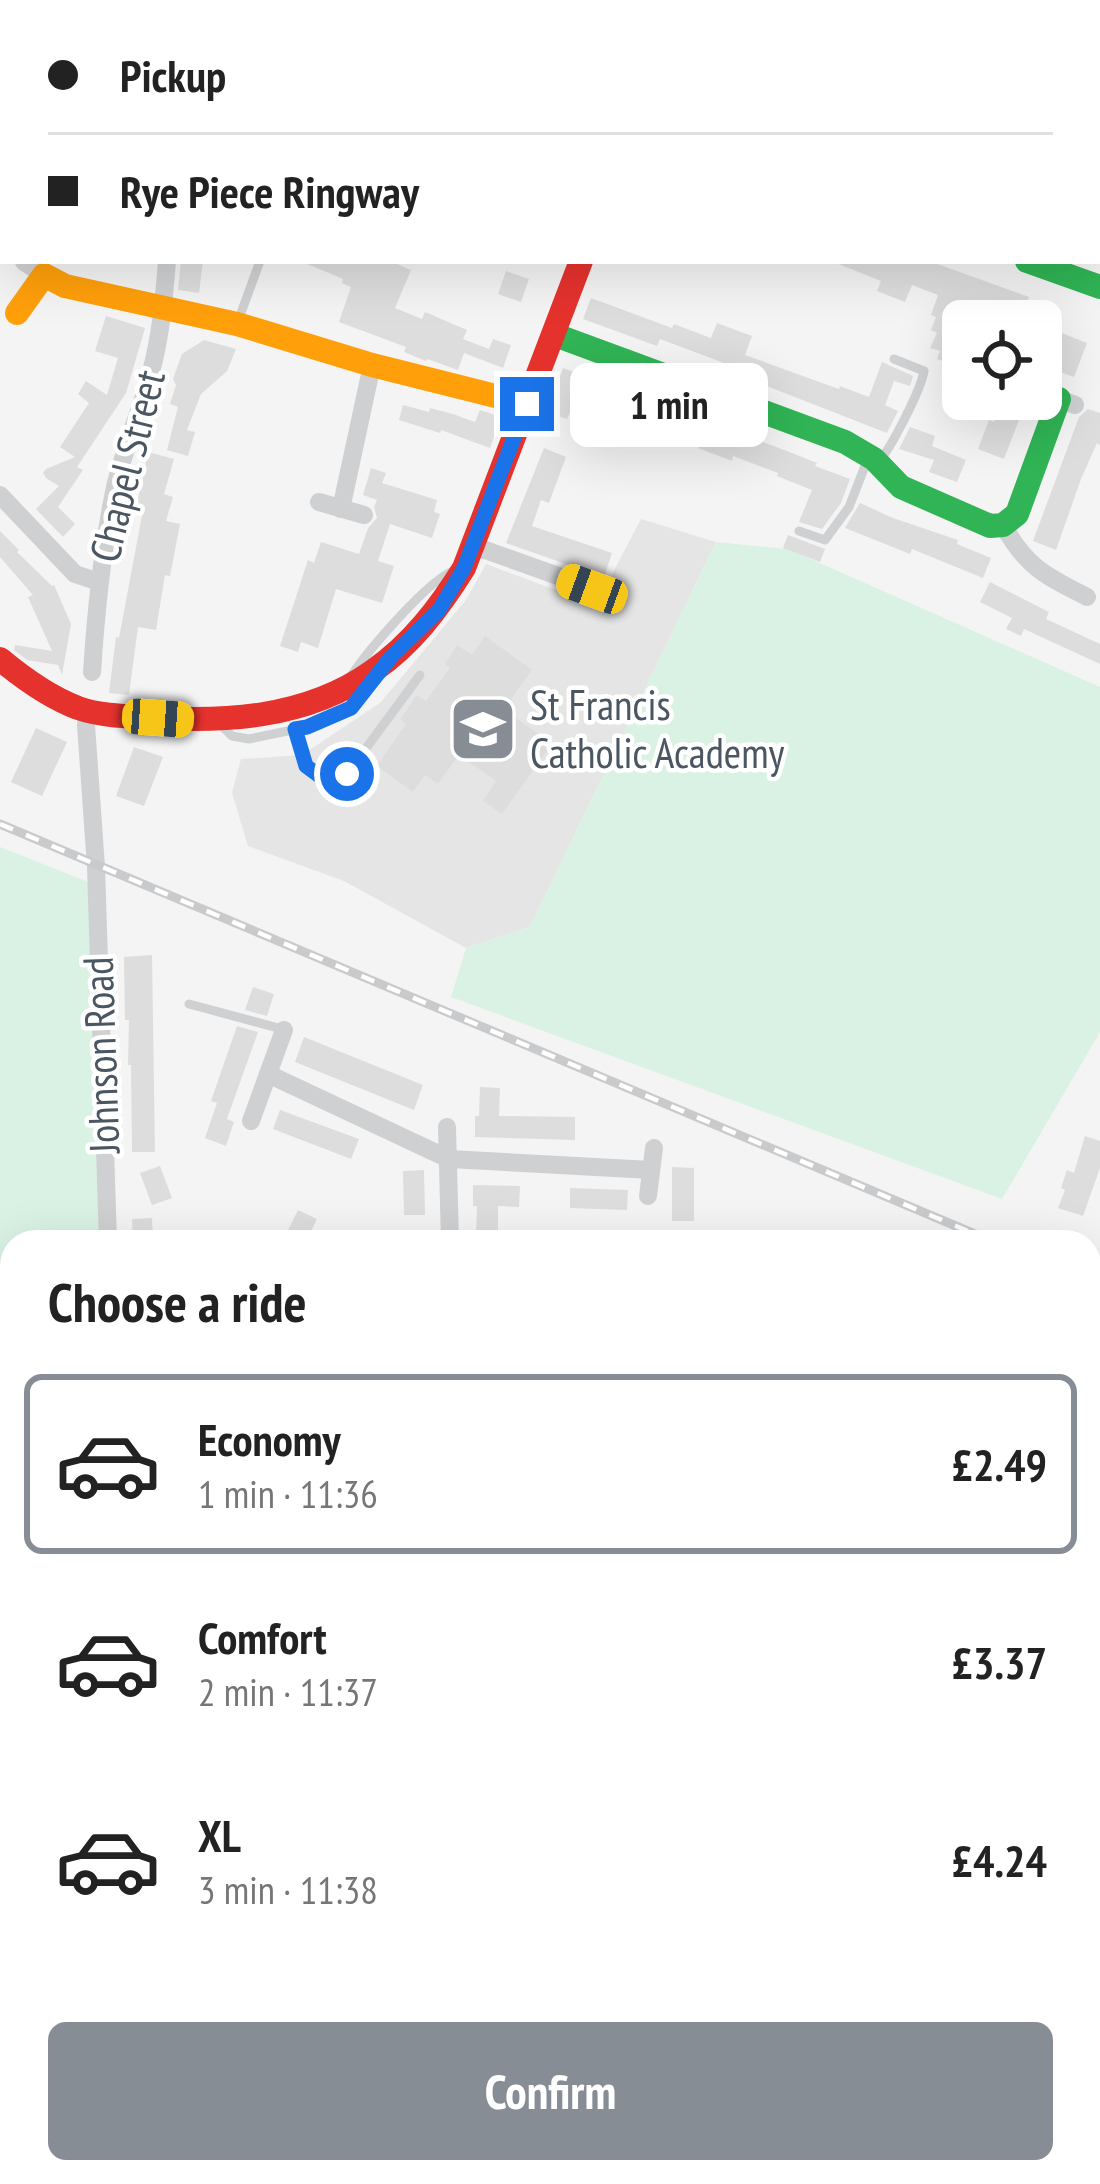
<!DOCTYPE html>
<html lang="en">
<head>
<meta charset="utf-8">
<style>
  body { margin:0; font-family:"PT Sans Narrow",sans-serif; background:#f6f6f6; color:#222; height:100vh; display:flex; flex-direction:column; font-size:45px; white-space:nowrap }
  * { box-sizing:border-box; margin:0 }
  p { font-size:39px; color:#767676 }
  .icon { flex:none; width:66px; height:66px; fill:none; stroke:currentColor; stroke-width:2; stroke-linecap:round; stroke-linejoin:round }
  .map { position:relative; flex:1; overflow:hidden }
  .panel { position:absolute; left:0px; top:1230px; width:1101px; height:954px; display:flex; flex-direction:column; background:#fff; border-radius:36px 36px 0 0; box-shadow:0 12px 48px #0002 }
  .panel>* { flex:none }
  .banner { position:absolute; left:0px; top:0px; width:1101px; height:264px; box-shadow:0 12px 48px #0002; display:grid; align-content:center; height:264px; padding:0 48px; background:#fff }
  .buttons { position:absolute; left:942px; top:300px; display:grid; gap:24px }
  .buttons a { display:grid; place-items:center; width:120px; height:120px; border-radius:18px; background:#fff; box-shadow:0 12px 48px #0002; font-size:60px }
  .end { position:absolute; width:54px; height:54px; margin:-27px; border:15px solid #1a73e8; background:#fff; box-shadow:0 0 0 6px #fff }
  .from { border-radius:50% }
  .bubble { position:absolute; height:84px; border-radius:18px; background:#fff; box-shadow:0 12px 48px #0002; font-size:39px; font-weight:600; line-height:84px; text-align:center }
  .car { position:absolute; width:36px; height:72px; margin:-36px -18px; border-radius:15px; box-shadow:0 0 9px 3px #0007; background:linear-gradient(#f5c518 24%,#345 0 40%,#f5c518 0 76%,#345 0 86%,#f5c518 0) }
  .banner b { display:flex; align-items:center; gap:42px; height:114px; font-size:45px }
  .banner b+b { border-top:3px solid #e0e0e0 }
  .banner i { width:30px; height:30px; background:#222 }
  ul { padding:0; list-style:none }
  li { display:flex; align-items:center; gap:36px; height:180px; margin:0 24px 18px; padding:0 24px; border:6px solid transparent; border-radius:18px }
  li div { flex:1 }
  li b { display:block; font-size:45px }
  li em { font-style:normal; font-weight:600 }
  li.on { border-color:#868d94 }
  li>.icon { width:108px; height:108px; stroke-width:1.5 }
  h2 { padding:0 48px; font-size:54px; line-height:144px }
  .cta { display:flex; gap:24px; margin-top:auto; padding:24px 48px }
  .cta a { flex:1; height:138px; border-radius:18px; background:#868d94; color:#fff; font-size:48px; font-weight:600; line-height:138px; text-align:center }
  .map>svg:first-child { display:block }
</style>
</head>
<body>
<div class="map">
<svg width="1100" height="2184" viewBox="0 0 1100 2184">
  <rect width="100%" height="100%" fill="#f4f4f4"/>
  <path fill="#e6e5e6" d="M641,519L716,542L530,927L466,948L344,881L248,846L232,793L241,759L302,755L380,703L466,600L486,564L596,605Z"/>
  <g fill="#d9f2e3">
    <path d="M716,542L788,549L1100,687V1032L1002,1199L451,997L466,948L530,927Z"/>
    <path d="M0,847L91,883L103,1242H12V1388L0,1389Z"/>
  </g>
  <g fill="#ddddde">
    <path d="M181,261H203L199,293L178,290Z"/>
    <path d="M300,261H390L411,270L395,308L422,319L425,312L467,330L463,339L489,349L493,339L511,345L503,368L464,353L458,370L427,359L426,361L404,352L406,347L339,322L351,287L342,283L343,279Z"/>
    <path d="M831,261H929L1029,297L1019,321H963V332L951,364L937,359L940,351L930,348L937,333L931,330L936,317L931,315L938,295L912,285L905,302L877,291L881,281Z"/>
    <path d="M506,271L529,279L521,302L498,294Z"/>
    <path d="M591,298L672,328L674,324L711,338L717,323L752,336L745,355L839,389L840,386L869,397L882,362L913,376L910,386L894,381L885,405L898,411L887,433L746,378L748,372L660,339L657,346L583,319Z"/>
    <path d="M106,316L145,328L126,393L77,467L83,470L58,507L75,524L63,537L36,509L59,486L46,478L43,473L46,469L75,457L60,447L89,403L78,394L86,381L107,395L118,358L95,351Z"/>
    <path d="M1041,325L1087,343L1074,377L1041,365Z"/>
    <path d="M204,340L236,349L227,371L201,394L187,430L195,432L188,456L167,450L178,407L170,404L176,385L173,379L182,354Z"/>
    <path d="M563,368L787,451L817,463L815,466L850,479L841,503L822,529L799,522L812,490L777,476L778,473L733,456L732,461L698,448L700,443L632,417L619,425L615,409L594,401L593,405L575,399L567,419L547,412Z"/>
    <path d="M1003,399H1027L1004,459L978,449L989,420L994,422Z"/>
    <path d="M403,405L429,412L430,408L453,414L475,422L480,410L501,417L490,448L441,430L440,433L399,420Z"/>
    <path d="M1088,409L1100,413V445L1097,443L1081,479L1056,550L1033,541L1079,417Z"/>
    <path d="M910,427L935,436L932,446L966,460L957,482L929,472L934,460L899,449Z"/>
    <path d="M544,448L566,457L549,503L541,500L532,526L612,553L603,580L597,575L506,543Z"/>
    <path d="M148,452L174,459L164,494L173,497L166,521L180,524L170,576L165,575L156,630L138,627L129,695L109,693L116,637L119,638L143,510L136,508Z"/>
    <path d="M371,468L386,473L382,483L437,500L434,512L440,514L432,538L390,524L378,561L394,566L382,603L336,589L318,648L301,642L298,652L280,646L308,560L314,563L321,542L359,554L368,528L377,518L374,507L377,500L363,495Z"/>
    <path d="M860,503L893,518L958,540L957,544L991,558L983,578L912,549L910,554L845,528Z"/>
    <path d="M0,531L19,550L17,552L52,586L54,585L71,624L62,675L58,665L27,660L14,650L15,645L52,651L28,597L33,595L0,557Z"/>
    <path d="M788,535L825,549L820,562L783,548Z"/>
    <path d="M990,582L1049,612L1046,619L1100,644V664L1024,629L1021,636L1006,629L1012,618L980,602Z"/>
    <path d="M485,636L532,670L504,709L552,744L502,814L483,801L496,781L459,755L438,784L425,775L413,792L377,766L406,724L400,719L417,695L426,701L450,668L445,664L457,645L472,655Z"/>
    <path d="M36,728L67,742L42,796L11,782Z"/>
    <path d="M134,747L163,757L144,806L116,796Z"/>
    <path d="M152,955L155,1152H132L131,1065H128L129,1020H125L124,957Z"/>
    <path d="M253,987L274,994L267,1016L245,1010Z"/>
    <path d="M237,1026L258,1032L227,1119L234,1122L226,1146L205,1138L217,1103L211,1101Z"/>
    <path d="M304,1037L423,1085L414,1110L295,1062Z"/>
    <path d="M480,1087L500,1088L499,1116L575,1117V1140L475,1137V1116H479Z"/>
    <path d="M280,1110L359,1139L351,1159L273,1129Z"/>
    <path d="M1085,1136L1100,1141V1168L1083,1216L1058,1208L1065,1190L1061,1188L1067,1170L1074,1173Z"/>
    <path d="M160,1166L172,1198L152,1205L140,1173Z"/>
    <path d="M672,1167L694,1168V1221H672Z"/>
    <path d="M424,1170L425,1215H404L403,1171Z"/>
    <path d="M473,1185L520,1186L519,1207L498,1206V1236L476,1235L477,1206H473Z"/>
    <path d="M570,1188L628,1190L627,1210L570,1208Z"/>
    <path d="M298,1210L317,1219L306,1242H282Z"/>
    <path d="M152,1218L153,1242H133L132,1219Z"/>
  </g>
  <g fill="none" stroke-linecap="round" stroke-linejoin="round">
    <g stroke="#ced0d2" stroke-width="9">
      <path d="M614,0L623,3"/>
      <path d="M676,3H678"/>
      <path d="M849,3L851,0"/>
      <path d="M0,137L3,138"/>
      <path d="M1098,174H1100"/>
      <path d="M237,324L260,261"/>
      <path d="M878,463C891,448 921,390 924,371L894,359"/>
      <path d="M799,531L825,540L849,507L867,461"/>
      <path d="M351,676C367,652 430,577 456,570"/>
      <path d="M221,725L232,736L249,739L307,727L351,708L373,680"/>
      <path d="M295,729L306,766L325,780L347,774L420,675"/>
      <path d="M189,1004L282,1029"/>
      <path d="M461,2184L486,2172"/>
    </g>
    <g stroke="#ced0d2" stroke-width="18">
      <path d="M191,3V2"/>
      <path d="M1027,3L1028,0"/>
      <path d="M24,262L44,275"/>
      <path d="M1044,393L1075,405"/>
      <path d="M0,495L75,574L99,582"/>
      <path d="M319,502L364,515"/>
      <path d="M341,509L372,365"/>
      <path d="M1003,525C1026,567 1046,576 1087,597"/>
      <path d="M474,546L592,588"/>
      <path d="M92,672C96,610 102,549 115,487C124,448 141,411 151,372C161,335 164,298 167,261"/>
      <path d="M88,711L86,725L96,867L108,1242"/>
      <path d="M268,1074L449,1159L651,1170"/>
      <path d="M251,1121L284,1030"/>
      <path d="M447,1127L450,1242"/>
      <path d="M648,1196L654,1148"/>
      <path d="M0,1394L12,1392"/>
      <path d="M1089,1405L1100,1408"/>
      <path d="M0,1561L12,1562"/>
      <path d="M1089,1599L1100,1601"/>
      <path d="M0,1815L12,1825"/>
      <path d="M0,1921L12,1898"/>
      <path d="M1089,1933L1100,1895"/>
      <path d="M0,2033L12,2071"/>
      <path d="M536,2172L544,2184"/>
      <path d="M25,2184L26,2172"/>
      <path d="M1054,2184L1055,2172"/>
    </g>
    <g stroke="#30b455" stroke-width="24">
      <path d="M307,0L314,3"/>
      <path d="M1027,261L1100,287"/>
      <path d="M555,335L845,442L874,459L901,487L990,526L1003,525L1017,514L1059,399"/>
      <path d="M1089,1784L1100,1787"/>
      <path d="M267,2172L269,2184"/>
    </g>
    <path stroke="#ff9f0a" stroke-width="24" d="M17,313L44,275L65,286L237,324L372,365L527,404"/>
    <g stroke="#e5322d" stroke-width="24">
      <path d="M526,3L527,0"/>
      <path d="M0,659C24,679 49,697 78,708C98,715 120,716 142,717C221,723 306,719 373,671C412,644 439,608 464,568L581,261"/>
    </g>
    <g stroke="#c9cacc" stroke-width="9">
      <g id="rail">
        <path d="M0,824L994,1242"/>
        <path d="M1089,1282L1100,1287"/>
      </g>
    </g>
    <use href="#rail" stroke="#fff" stroke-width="4.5" stroke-dasharray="14" stroke-linecap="butt"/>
  </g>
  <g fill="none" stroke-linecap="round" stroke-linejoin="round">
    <path stroke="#1a73e8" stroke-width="15" d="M347,774L325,780L306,766L295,729L307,727L351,708L391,657L439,610L464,568L527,404"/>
  </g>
  <defs>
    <g id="school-square" transform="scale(3.45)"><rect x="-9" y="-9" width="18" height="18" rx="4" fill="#868d94" stroke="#fff"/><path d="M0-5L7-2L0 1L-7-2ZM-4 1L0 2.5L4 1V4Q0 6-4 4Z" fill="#fff"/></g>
  </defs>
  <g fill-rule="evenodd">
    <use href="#school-square" x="483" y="729"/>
  </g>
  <g text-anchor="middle" stroke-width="9" stroke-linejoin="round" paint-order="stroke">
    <g font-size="42" fill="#4a5661" stroke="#fff">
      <text transform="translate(127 466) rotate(-76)" y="15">Chapel Street</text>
      <text transform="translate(101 1055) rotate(-92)" y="15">Johnson Road</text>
    </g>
    <g font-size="42" fill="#4a5661" stroke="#fff" text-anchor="start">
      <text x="530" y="720">St Francis<tspan x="530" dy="48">Catholic Academy</tspan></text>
    </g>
  </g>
</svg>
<div class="buttons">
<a><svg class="icon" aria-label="locate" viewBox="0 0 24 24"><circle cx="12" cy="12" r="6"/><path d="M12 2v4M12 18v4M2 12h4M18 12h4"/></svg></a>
</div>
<i class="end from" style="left:347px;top:774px"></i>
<i class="end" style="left:527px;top:404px"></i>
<div class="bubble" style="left:570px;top:363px;width:198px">1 min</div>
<i class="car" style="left:592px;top:589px;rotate:290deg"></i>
<i class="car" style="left:158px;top:718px;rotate:94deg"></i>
<div class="banner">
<b><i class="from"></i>Pickup</b>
<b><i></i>Rye Piece Ringway</b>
</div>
<section class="panel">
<h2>Choose a ride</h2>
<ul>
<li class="on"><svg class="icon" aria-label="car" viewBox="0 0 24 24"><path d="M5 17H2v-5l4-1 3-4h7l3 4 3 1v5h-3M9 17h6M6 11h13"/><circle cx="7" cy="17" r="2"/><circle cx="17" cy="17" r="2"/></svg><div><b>Economy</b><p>1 min · 11:36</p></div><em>£2.49</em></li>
<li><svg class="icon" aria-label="car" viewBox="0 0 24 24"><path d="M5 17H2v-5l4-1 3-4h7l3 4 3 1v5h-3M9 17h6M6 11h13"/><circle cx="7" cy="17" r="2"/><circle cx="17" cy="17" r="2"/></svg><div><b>Comfort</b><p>2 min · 11:37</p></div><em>£3.37</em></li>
<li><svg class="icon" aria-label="car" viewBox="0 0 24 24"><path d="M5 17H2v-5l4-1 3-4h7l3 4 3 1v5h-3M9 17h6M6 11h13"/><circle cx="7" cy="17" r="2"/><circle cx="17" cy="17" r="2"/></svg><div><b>XL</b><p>3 min · 11:38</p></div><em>£4.24</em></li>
</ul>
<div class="cta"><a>Confirm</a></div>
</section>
</div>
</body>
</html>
